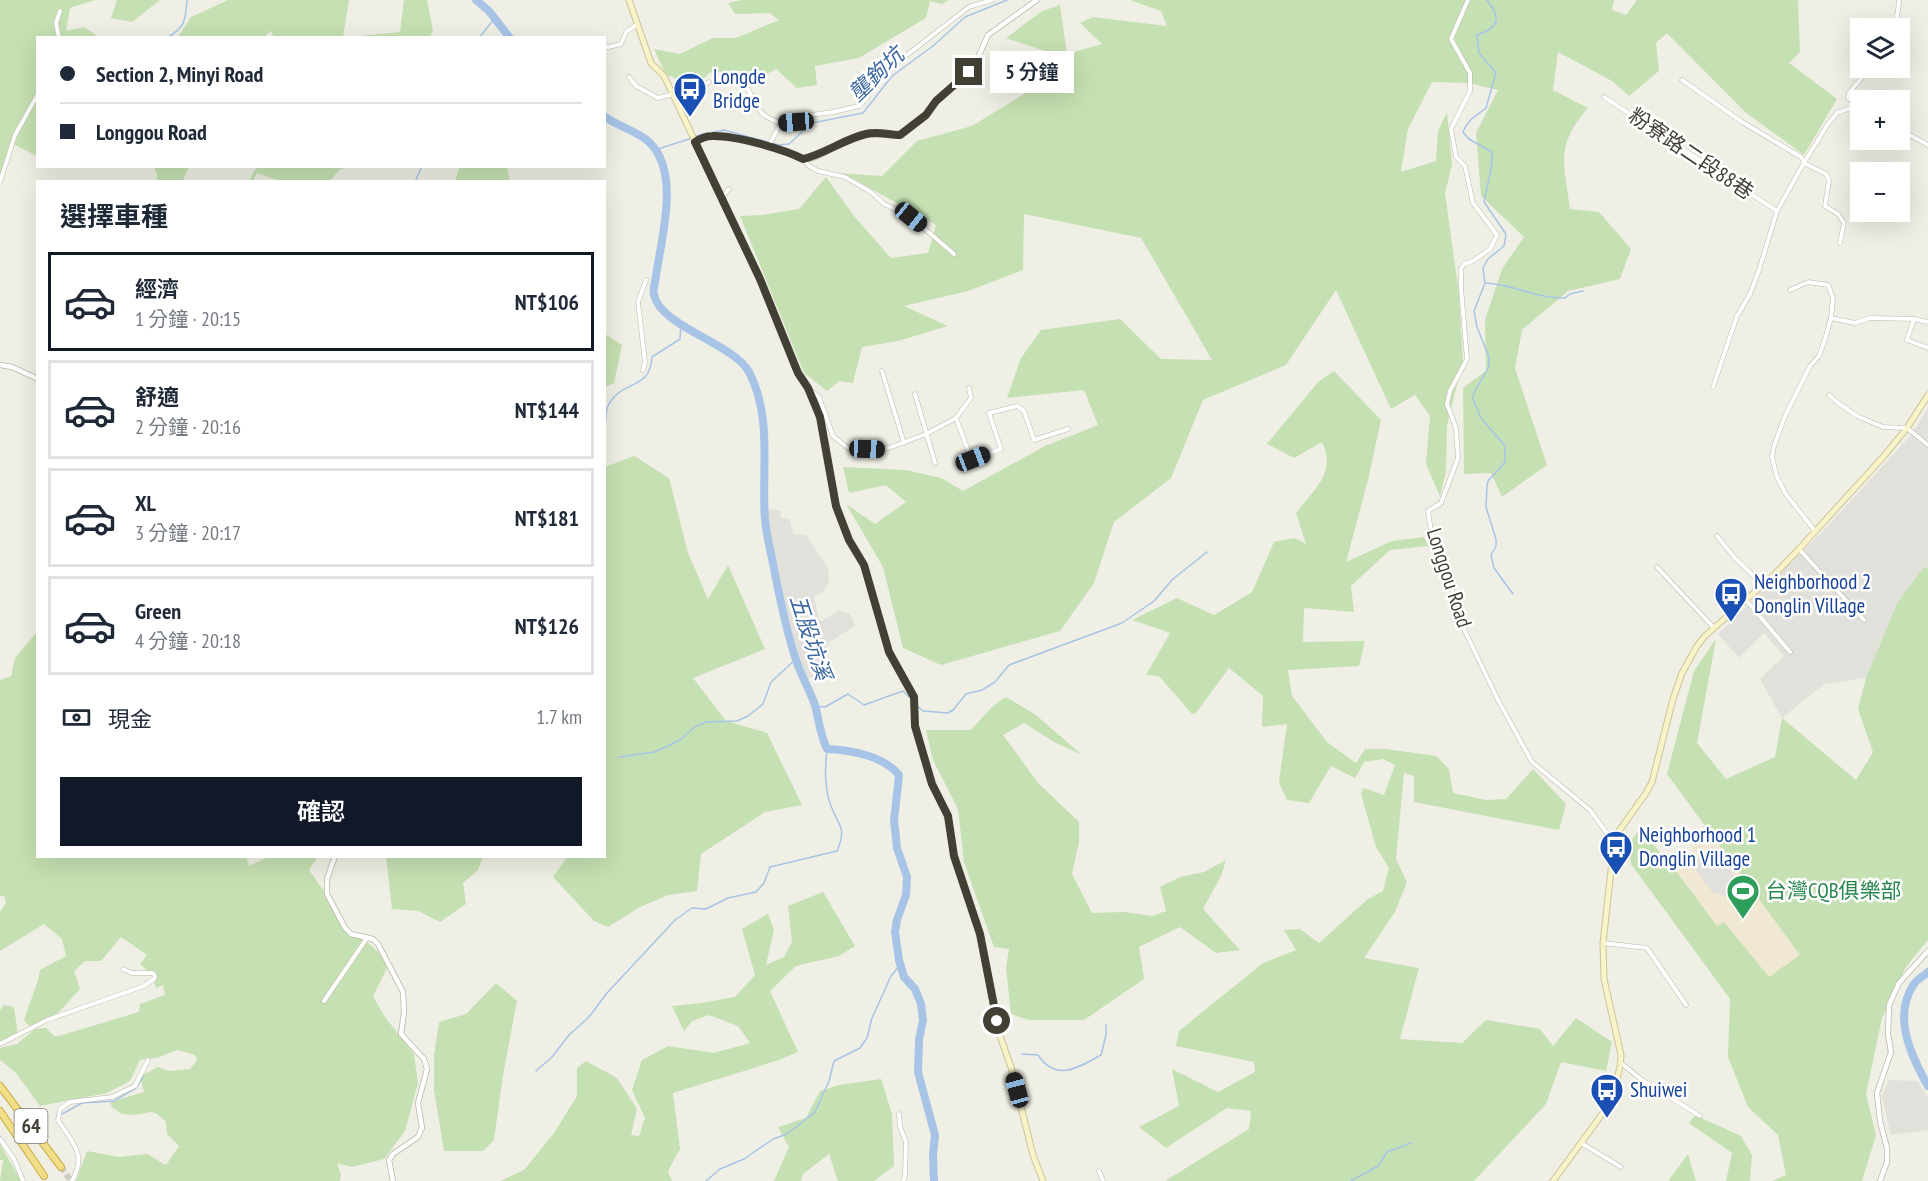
<!DOCTYPE html>
<html lang="zh-TW">
<head>
<meta charset="utf-8">
<style>
  body { margin:0; font-family:"PT Sans Narrow","Noto Sans TC",sans-serif; background:#f6f6f7; color:#1f2937; height:100vh; display:flex; flex-direction:column; font-size:22px; white-space:nowrap }
  * { box-sizing:border-box; margin:0 }
  p { font-size:20px; color:#747a83 }
  .icon { flex:none; width:33px; height:33px; fill:none; stroke:currentColor; stroke-width:2; stroke-linecap:round; stroke-linejoin:round }
  .map { position:relative; flex:1; overflow:hidden }
  .drawer { position:absolute; left:36px; top:180px; width:570px; height:678px; display:flex; flex-direction:column; background:#fff; border-radius:0px; box-shadow:0 6px 24px #0002 }
  .drawer>* { flex:none }
  .hud { position:absolute; left:36px; top:36px; width:570px; height:132px; border-radius:0px; box-shadow:0 6px 24px #0002; display:grid; align-content:center; height:132px; padding:0 24px; background:#fff }
  .tools { position:absolute; left:1850px; top:18px; display:grid; gap:12px }
  .tools a { display:grid; place-items:center; width:60px; height:60px; border-radius:0px; background:#fff; box-shadow:0 6px 24px #0002; font-size:30px }
  .end { position:absolute; width:27px; height:27px; margin:-14px; border:8px solid #423f35; background:#fff; box-shadow:0 0 0 3px #fff }
  .from { border-radius:50% }
  .bubble { position:absolute; height:42px; border-radius:0px; background:#fff; box-shadow:0 6px 24px #0002; font-size:20px; font-weight:600; line-height:42px; text-align:center }
  .car { position:absolute; width:18px; height:36px; margin:-18px -9px; border-radius:8px; box-shadow:0 0 4px 2px #0007; background:linear-gradient(#222 24%,#8ab4d8 0 40%,#222 0 76%,#8ab4d8 0 86%,#222 0) }
  .hud b { display:flex; align-items:center; gap:21px; height:57px; font-size:22px }
  .hud b+b { border-top:2px solid #e0e1e3 }
  .hud i { width:15px; height:15px; background:#1f2937 }
  ul { padding:0; list-style:none }
  li { display:flex; align-items:center; gap:18px; height:99px; margin:0 12px 9px; padding:0 12px; border:3px solid #e0e1e3; border-radius:0px }
  li div { flex:1 }
  li b { display:block; font-size:22px }
  li em { font-style:normal; font-weight:600 }
  li.on { border-color:#111827 }
  li>.icon { width:54px; height:54px; stroke-width:1.5 }
  h2 { padding:0 24px; font-size:27px; line-height:72px }
  .pay { display:flex; align-items:center; gap:15px; height:66px; padding:0 24px; font-size:22px }
  .pay p { margin-inline-start:auto }
  .cta { display:flex; gap:12px; margin-top:auto; padding:12px 24px }
  .cta a { flex:1; height:69px; border-radius:0px; background:#111827; color:#fff; font-size:24px; font-weight:600; line-height:69px; text-align:center }
  .map>svg:first-child { display:block }
</style>
</head>
<body>
<div class="map">
<svg width="1928" height="1181" viewBox="0 0 1928 1181">
  <rect width="100%" height="100%" fill="#f0efe5"/>
  <path fill="#f0e8d2" d="M1712,834L1801,955L1769,978L1724,922L1717,927L1676,871L1697,856L1691,848Z"/>
  <g fill="#e2e0da">
    <path d="M1928,408V568L1924,567L1897,603L1866,678L1824,684L1782,718L1760,679L1784,656L1764,633L1739,658L1718,634L1824,530L1911,435Z"/>
    <path d="M766,508L781,511V518L790,519L793,534L806,535L828,568L829,580L825,590L814,597L819,619L822,621L839,610L850,614L855,626L828,643L820,673L805,680L768,539Z"/>
    <path d="M1889,1080L1918,1081L1928,1098V1130L1891,1135L1882,1096Z"/>
  </g>
  <g fill="#c5e0b2">
    <path d="M0,0H95L70,8L66,31L84,27L96,35L94,37L38,38L37,156L13,144L0,182Z"/>
    <path d="M117,0H160L132,22L111,18Z"/>
    <path d="M228,0H349L343,37H274L271,31L264,37H178L191,17Z"/>
    <path d="M404,0H427L433,30L430,37H349L400,32Z"/>
    <path d="M742,0H949L942,4L930,1L926,18L859,58L815,66L817,85L797,88L776,69L765,75L740,71L709,73C695,91 685,81 666,75L654,49L680,54L713,38H736L779,20L770,13L735,14L728,3Z"/>
    <path d="M1130,0H1614L1612,10L1626,15L1637,0H1798L1800,52L1789,63L1837,99L1804,155L1745,112L1667,33L1656,43L1659,71L1629,96L1612,81L1558,52L1553,90L1588,108C1555,145 1564,164 1570,209L1599,212L1631,249L1620,279L1568,291L1522,330L1515,368L1547,465L1502,497L1491,473L1464,474L1463,388L1486,371L1485,320L1502,269L1524,237L1481,196L1476,133L1498,90L1469,83L1432,82L1408,129L1401,172L1436,161L1438,131L1447,112L1452,165L1445,193L1459,294L1463,361L1447,425L1446,472L1440,496L1426,464L1430,416L1415,395L1391,409L1336,290L1286,365L1203,400L1171,478L1114,522L1094,583L1060,631L941,665L903,648L883,567L846,504L875,524L906,502L886,485L849,493L843,467L906,470L941,478L963,491L1045,446L1098,425L1084,390L1007,398L1021,358L1041,330L1120,319L1161,359L1212,360L1141,238L1024,214L1023,270L968,291L904,306L948,326L898,341L862,347L853,383L839,381L827,391L804,373L740,216L762,215L799,209L826,177L854,216L891,258L928,253L936,225L857,181L837,173L882,176L917,141L972,126L1024,94L1058,64L1051,53L1006,38L1042,11L1060,5L1067,54L1102,44L1080,23L1093,17L1167,26L1161,11Z"/>
    <path d="M257,166H348V167L339,170L330,181H280L257,173L253,181H249Z"/>
    <path d="M460,166L507,167L510,181H455Z"/>
    <path d="M154,167H189L182,182L157,181V174Z"/>
    <path d="M605,334L622,345L614,383L605,387Z"/>
    <path d="M1334,371L1381,420L1368,480L1346,562L1392,541L1424,537L1428,546L1390,550L1351,586L1354,612L1304,608L1303,642L1365,641L1359,666L1288,670L1292,696L1327,742L1356,763L1365,749H1386L1436,756L1449,769L1453,793L1486,800L1506,799L1533,769L1566,804L1559,830L1414,802V776L1404,773L1396,859L1407,882L1395,912L1364,958L1419,968L1400,1039L1462,1043L1486,1020L1540,1029L1553,1046L1576,1018L1612,1042L1606,1071L1561,1062L1546,1104L1474,1181H1165L1249,1129L1251,1111L1227,1108L1166,1148L1139,1127L1179,1106L1172,1069L1218,1092L1255,1072L1254,1062L1176,1046L1179,1031L1263,963L1296,950L1284,930L1300,929L1319,943L1368,899L1383,891L1389,868L1376,847L1361,794L1363,788L1384,795L1395,765L1383,759L1364,762L1355,778L1331,766L1309,803L1287,800L1279,782L1287,724L1262,727L1263,696L1229,668L1196,713L1192,714L1159,676L1146,675L1170,633L1132,620L1177,598L1214,615L1252,592L1274,542L1294,538L1306,544L1296,513C1314,489 1337,473 1322,442L1294,458L1267,444L1318,382Z"/>
    <path d="M634,456L669,478L688,553L708,599L728,565L765,649L693,678L726,721L767,733L802,805L765,812L701,854L697,891L668,895L638,908L608,927L594,921L553,877L567,857L604,856L605,467Z"/>
    <path d="M1924,567L1928,568V940L1906,967L1882,1018L1866,1094L1876,1135L1862,1181H1772L1786,1175L1778,1135L1748,1107L1728,1057L1730,999L1631,864L1628,845L1640,829L1676,871L1717,926L1724,922L1769,977L1800,955L1667,774L1694,671L1716,639L1697,743L1726,779L1775,757L1782,718L1856,780L1873,752L1858,709L1866,678L1897,603Z"/>
    <path d="M37,632L38,856H246L249,866L268,857H326L317,858L309,870L338,911L347,933C369,941 375,946 388,966L373,996L385,1017L414,1054L418,1083L405,1131L384,1159L351,1167L337,1163L341,1175L340,1181H76L87,1151L119,1157L147,1154L166,1165L179,1146L167,1134L166,1122L157,1114L152,1112L134,1115L122,1114L112,1107L110,1102L144,1092L141,1081L143,1075L158,1067L169,1071L190,1069L197,1060L195,1055L178,1050L156,1058L140,1060L130,1081L107,1093L40,1106L16,1073L0,1060V1048L17,1044L35,1029L46,1028L54,1036H59L139,1012L140,1004L165,995L163,985L156,988L152,975L140,964L147,955L121,937L101,961H85L74,971L80,989L59,1012L31,1028L24,1020L38,980L40,970L66,956L62,939L44,924L0,951V912L6,902L4,896H0V680L11,676L15,658Z"/>
    <path d="M1006,697L1036,715L1082,755L1054,742L1024,723L1003,735L1038,783L1079,822V842L1072,874L1092,913L1124,912L1152,916L1166,911L1160,887L1180,877L1204,872L1226,860L1221,876L1203,909L1240,950L1216,953L1180,927L1139,947L1144,979L1084,1020H1029L1011,1014L1006,968L1009,949L994,947L964,862L958,809L933,760L926,730H971C982,719 992,704 1006,697Z"/>
    <path d="M386,857V856L483,857L478,870L463,883L466,904L440,922L418,911L392,909Z"/>
    <path d="M823,892L855,946L839,956L796,966L770,991L798,1052L779,1060L673,1093L680,1149L668,1171L672,1181H500L524,1170L554,1133L577,1096V1068L586,1061L617,1078L637,1109L631,1135L639,1136L645,1118L632,1090L642,1060L668,1046L714,1053L750,1043L738,1026L709,1015L692,1021L684,1031L672,1006L701,1003L735,997L755,975L742,929L768,914L774,930L766,965L784,957L792,942L788,906Z"/>
    <path d="M496,983L517,1001L503,1075L494,1140L483,1151H444L434,1090V1055L439,1022L466,1014Z"/>
    <path d="M3,1005L14,1007L18,1035L0,1043V1011Z"/>
    <path d="M881,1079L892,1114L894,1166L874,1181H838L829,1154L803,1174L801,1181H774L789,1147L778,1127L806,1118L820,1091L839,1085Z"/>
    <path d="M1695,1115L1741,1136L1752,1155L1750,1181H1726L1732,1153L1689,1123Z"/>
    <path d="M0,1144L21,1181H0L3,1160H0Z"/>
    <path d="M1688,1154L1696,1181H1670L1669,1180Z"/>
  </g>
  <path fill="#e2e0dd" d="M1713,847L1742,887L1728,897L1712,892L1695,869L1697,867L1693,861Z"/>
  <g fill="none" stroke-linecap="round" stroke-linejoin="round">
    <g stroke="#a7c4e7" stroke-width="1.5">
      <path d="M1487,0C1501,18 1500,27 1477,35L1479,53L1496,73L1486,108C1476,116 1468,119 1463,132L1469,139L1492,152C1493,170 1487,184 1484,202L1506,234L1504,246L1488,259L1483,268L1485,283L1474,311L1477,327L1489,357V366L1472,397L1481,418L1505,446V462L1488,481L1487,486L1486,507L1496,539V546L1491,555L1494,568L1513,594"/>
      <path d="M167,38C186,26 185,21 187,0"/>
      <path d="M479,38L494,19"/>
      <path d="M696,136L724,130L779,145L789,144L812,123L863,113L892,76L933,46L965,17L1007,0"/>
      <path d="M655,150L692,138"/>
      <path d="M415,182L422,166"/>
      <path d="M1486,283C1516,285 1534,298 1565,298L1570,294L1583,291"/>
      <path d="M604,448C605,439 605,410 608,406C622,378 650,392 652,357L680,339L681,324"/>
      <path d="M916,705L923,711L948,713L953,710L966,694L982,690L995,682L1009,665L1122,623L1154,601L1173,579L1207,552"/>
      <path d="M815,706L825,707L848,694L864,705L903,691L913,701"/>
      <path d="M619,757L655,752L680,740L696,726L706,722L737,721L748,716L763,704L771,682L796,659"/>
      <path d="M1022,1054L1038,1055C1056,1082 1078,1068 1101,1055L1106,1035V1025"/>
      <path d="M536,1071L552,1057L569,1035L589,1017L607,993L675,920L692,908L706,909L728,898L756,892L764,883L770,867L837,851C847,827 839,827 831,806C824,787 825,768 827,749"/>
      <path d="M62,1114L82,1103L114,1101L136,1088L143,1077"/>
      <path d="M706,1181L720,1169L744,1159L773,1139L787,1134L815,1112L829,1081L834,1061L860,1048L867,1038L872,1018L891,976L900,965"/>
      <path d="M1351,1181L1378,1166L1387,1152L1411,1143"/>
    </g>
    <g stroke="#a7c4e7" stroke-width="8">
      <path d="M476,0L489,11L510,38"/>
      <path d="M604,116C618,127 636,130 649,142C682,173 660,243 655,282C654,286 653,291 654,295C661,327 733,343 749,372C773,418 761,471 765,520C767,539 772,556 775,574C781,604 787,634 797,663C802,677 810,691 815,705C819,720 820,735 827,749C851,750 884,756 899,775L894,820L897,848L907,877L906,895L897,920L895,932L899,960L904,977L915,989L921,1004L923,1020L919,1040L918,1072L935,1135L933,1155L934,1181"/>
      <path d="M1928,972C1924,976 1917,979 1914,984C1892,1016 1911,1056 1928,1086"/>
    </g>
    <path stroke="#cdccc2" stroke-width="6" stroke-dasharray="6 3" stroke-linecap="butt" d="M61,1167L71,1181"/>
    <g stroke="#bbb7a9" stroke-width="5">
      <g id="minor">
        <path d="M1468,0L1451,39L1470,73V91L1451,129L1456,157L1465,166L1473,203L1497,235L1490,249L1473,261L1464,264L1461,269V288L1467,359L1450,391L1447,404L1456,428L1458,458L1441,503L1428,511L1431,531L1448,576L1462,625L1498,700L1532,762L1590,810L1614,843"/>
        <path d="M1894,28L1898,11L1899,0"/>
        <path d="M59,38L56,23L60,11"/>
        <path d="M604,48L621,44L626,32L638,24"/>
        <path d="M629,77L636,86L658,98L700,87L709,82"/>
        <path d="M1682,80L1742,122L1801,157L1806,164L1826,174L1829,180L1825,206L1838,214L1844,223L1840,243"/>
        <path d="M748,89C758,109 759,116 781,123"/>
        <path d="M1604,97L1777,211"/>
        <path d="M1860,108L1848,98L1849,93L1870,68"/>
        <path d="M1899,129L1928,145"/>
        <path d="M768,147L781,123L797,122L811,115L833,112L859,106L867,98L873,82L890,68L969,7L992,0"/>
        <path d="M803,159L809,166L818,171L845,177L871,192L884,204L911,217L954,254"/>
        <path d="M0,182L15,135L38,94"/>
        <path d="M722,197L729,189"/>
        <path d="M1790,290L1808,282L1828,285L1833,298L1831,318L1826,336L1819,356L1810,366L1785,416L1774,446L1772,457L1777,477L1785,493L1815,531"/>
        <path d="M1831,318L1855,323L1870,318L1914,319L1907,340L1928,348"/>
        <path d="M1914,319L1928,322"/>
        <path d="M643,370L645,362L638,302L646,280"/>
        <path d="M882,371L904,443"/>
        <path d="M1713,387L1737,316L1750,294L1759,270L1777,211L1805,161L1828,124L1837,113L1856,106"/>
        <path d="M808,388L819,397L833,436L848,448L886,449L926,434L956,418L971,398L969,388"/>
        <path d="M915,394L935,463"/>
        <path d="M1829,395L1838,403L1857,416L1883,427L1907,428L1928,445"/>
        <path d="M956,418L970,456L973,459L1001,449L989,413L1017,406L1024,411L1034,440L1068,429"/>
        <path d="M1717,536L1734,557L1763,585"/>
        <path d="M1799,549L1864,620"/>
        <path d="M1657,567L1714,628"/>
        <path d="M1746,600L1790,652"/>
        <path d="M1603,943L1647,948L1686,1005"/>
        <path d="M324,1001L367,938"/>
        <path d="M0,1044L47,1020L144,986L154,979L155,976L153,973H132L123,969"/>
        <path d="M1621,1063L1642,1080L1700,1116"/>
        <path d="M899,1114L900,1127L906,1142L905,1176L903,1181"/>
        <path d="M0,1139L14,1159L23,1181"/>
        <path d="M1581,1143L1621,1167"/>
        <path d="M1099,1171L1103,1181"/>
        <path d="M72,1181C88,1154 71,1141 58,1120L60,1109L70,1102L112,1097L135,1086L148,1060"/>
      </g>
    </g>
    <g stroke="#bbb7a9" stroke-width="6">
      <g id="tertiary">
        <path d="M695,142C720,127 764,146 790,154C794,155 799,159 803,159C815,161 839,144 850,139C867,131 882,136 900,135L926,115L936,101L969,72L976,62L988,35L1037,0"/>
        <path d="M0,365L12,367L38,379"/>
        <path d="M335,856L327,879V894L345,928L351,934L373,939L378,944L403,992L404,1012L401,1034L424,1059L427,1069L418,1103L422,1128L418,1137L393,1154L389,1160L393,1181"/>
        <path d="M1880,1181L1887,1162V1148L1880,1121L1877,1093L1891,1052L1888,1034L1889,1005L1899,983L1928,951"/>
      </g>
    </g>
    <g stroke="#cbc599" stroke-width="7">
      <g id="secondary">
        <path d="M629,0L651,63L664,76L711,175L760,279L798,373L808,388L820,417L836,506L849,540L864,565L889,652L914,697L915,726L932,784L948,816L954,856L980,934L999,1033L1011,1067L1033,1155L1043,1181"/>
        <path d="M1553,1181L1611,1102L1620,1067L1621,1055L1604,979L1603,943L1614,843L1619,831L1646,793L1652,782L1673,699L1682,673L1697,646L1705,636L1774,575L1799,549L1884,456L1907,428L1928,395"/>
      </g>
    </g>
    <g stroke="#cbad45" stroke-width="8">
      <g id="trunk">
        <path d="M0,1086L61,1167"/>
        <path d="M0,1111L44,1176"/>
      </g>
    </g>
    <use href="#minor" stroke="#fff" stroke-width="4"/>
    <use href="#tertiary" stroke="#fff" stroke-width="4.5"/>
    <use href="#secondary" stroke="#f8f3c8" stroke-width="5"/>
    <use href="#trunk" stroke="#f0de88" stroke-width="6"/>
  </g>
  <g fill="none" stroke-linecap="round" stroke-linejoin="round">
    <path stroke="#423f35" stroke-width="8" d="M969,72L936,101L926,115L900,135C889,135 878,131 866,134C844,139 825,154 803,159C784,149 734,135 712,136C706,136 701,138 695,142L760,279L798,373L808,388L820,417L836,506L849,540L864,565L889,652L914,697L915,726L932,784L948,816L954,856L980,934L997,1021"/>
  </g>
  <defs>
    <g id="bus-pin" transform="scale(1.725)"><path d="M0 17L-7.5 6A9.5 9.5 0 1 1 7.5 6Z" fill="#1a4fb4" stroke="#fff"/><path d="M-5-6H5V4H4V6H2V4H-2V6H-4V4H-5ZM-3.5-4V0h7V-4ZM-3.5 1.2v1.5H-2V1.2ZM2 1.2v1.5H3.5V1.2Z" fill="#fff"/></g>
    <g id="stadium-pin" transform="scale(1.725)"><path d="M0 17L-7.5 6A9.5 9.5 0 1 1 7.5 6Z" fill="#2e9e5b" stroke="#fff"/><path d="M0-5a6.5 5 0 1 0 0 10a6.5 5 0 1 0 0-10ZM-3.5-1.8h7v3.6h-7Z" fill="#fff"/></g>
  </defs>
  <g fill-rule="evenodd">
    <use href="#bus-pin" x="690" y="89"/>
    <use href="#bus-pin" x="1731" y="594"/>
    <use href="#bus-pin" x="1616" y="847"/>
    <use href="#stadium-pin" x="1743" y="891"/>
    <use href="#bus-pin" x="1607" y="1090"/>
  </g>
  <g text-anchor="middle" stroke-width="5" stroke-linejoin="round" paint-order="stroke">
    <rect fill="#fff" stroke="#7b7972" stroke-width="1.5" x="14.5" y="1109" width="33" height="34" rx="4.5"/>
    <g font-size="20" font-weight="bold" fill="#423f35">
      <text x="31" y="1133">64</text>
    </g>
    <g font-size="21" fill="#164399" stroke="#fff" text-anchor="start">
      <text x="713" y="84">Longde<tspan x="713" dy="24">Bridge</tspan></text>
      <text x="1754" y="589">Neighborhood 2<tspan x="1754" dy="24">Donglin Village</tspan></text>
      <text x="1639" y="842">Neighborhood 1<tspan x="1639" dy="24">Donglin Village</tspan></text>
      <text x="1630" y="1097">Shuiwei</text>
    </g>
    <g font-size="21" fill="#423f35" stroke="#fff">
      <text transform="translate(1691 154) rotate(34)" y="7">粉寮路二段88巷</text>
      <text transform="translate(1449 578) rotate(72)" y="7">Longgou Road</text>
    </g>
    <g font-size="21" fill="#27864d" stroke="#fff" text-anchor="start">
      <text x="1766" y="898">台灣CQB俱樂部</text>
    </g>
    <g font-size="22" font-style="italic" fill="#3b67a1" stroke="#fff">
      <text transform="translate(876 74) rotate(-44)" y="8">壟鉤坑</text>
      <text transform="translate(811 637) rotate(72)" y="8">五股坑溪</text>
    </g>
  </g>
</svg>
<div class="tools">
<a><svg class="icon" aria-label="layers" viewBox="0 0 24 24"><path d="M12 4l9 5-9 5-9-5zM3 14l9 5 9-5"/></svg></a>
<a>+</a>
<a>−</a>
</div>
<i class="end from" style="left:997px;top:1021px"></i>
<i class="end" style="left:969px;top:72px"></i>
<div class="bubble" style="left:990px;top:51px;width:84px">5 分鐘</div>
<i class="car" style="left:796px;top:122px;rotate:266deg"></i>
<i class="car" style="left:911px;top:217px;rotate:129deg"></i>
<i class="car" style="left:867px;top:449px;rotate:92deg"></i>
<i class="car" style="left:973px;top:459px;rotate:69deg"></i>
<i class="car" style="left:1017px;top:1090px;rotate:345deg"></i>
<div class="hud">
<b><i class="from"></i>Section 2, Minyi Road</b>
<b><i></i>Longgou Road</b>
</div>
<section class="drawer">
<h2>選擇車種</h2>
<ul>
<li class="on"><svg class="icon" aria-label="car" viewBox="0 0 24 24"><path d="M5 17H2v-5l4-1 3-4h7l3 4 3 1v5h-3M9 17h6M6 11h13"/><circle cx="7" cy="17" r="2"/><circle cx="17" cy="17" r="2"/></svg><div><b>經濟</b><p>1 分鐘 · 20:15</p></div><em>NT$106</em></li>
<li><svg class="icon" aria-label="car" viewBox="0 0 24 24"><path d="M5 17H2v-5l4-1 3-4h7l3 4 3 1v5h-3M9 17h6M6 11h13"/><circle cx="7" cy="17" r="2"/><circle cx="17" cy="17" r="2"/></svg><div><b>舒適</b><p>2 分鐘 · 20:16</p></div><em>NT$144</em></li>
<li><svg class="icon" aria-label="car" viewBox="0 0 24 24"><path d="M5 17H2v-5l4-1 3-4h7l3 4 3 1v5h-3M9 17h6M6 11h13"/><circle cx="7" cy="17" r="2"/><circle cx="17" cy="17" r="2"/></svg><div><b>XL</b><p>3 分鐘 · 20:17</p></div><em>NT$181</em></li>
<li><svg class="icon" aria-label="car" viewBox="0 0 24 24"><path d="M5 17H2v-5l4-1 3-4h7l3 4 3 1v5h-3M9 17h6M6 11h13"/><circle cx="7" cy="17" r="2"/><circle cx="17" cy="17" r="2"/></svg><div><b>Green</b><p>4 分鐘 · 20:18</p></div><em>NT$126</em></li>
</ul>
<div class="pay"><svg class="icon" aria-label="cash" viewBox="0 0 24 24"><path d="M3 7h18v10H3z"/><circle cx="12" cy="12" r="2"/></svg>現金<p>1.7 km</p></div>
<div class="cta"><a>確認</a></div>
</section>
</div>
</body>
</html>
